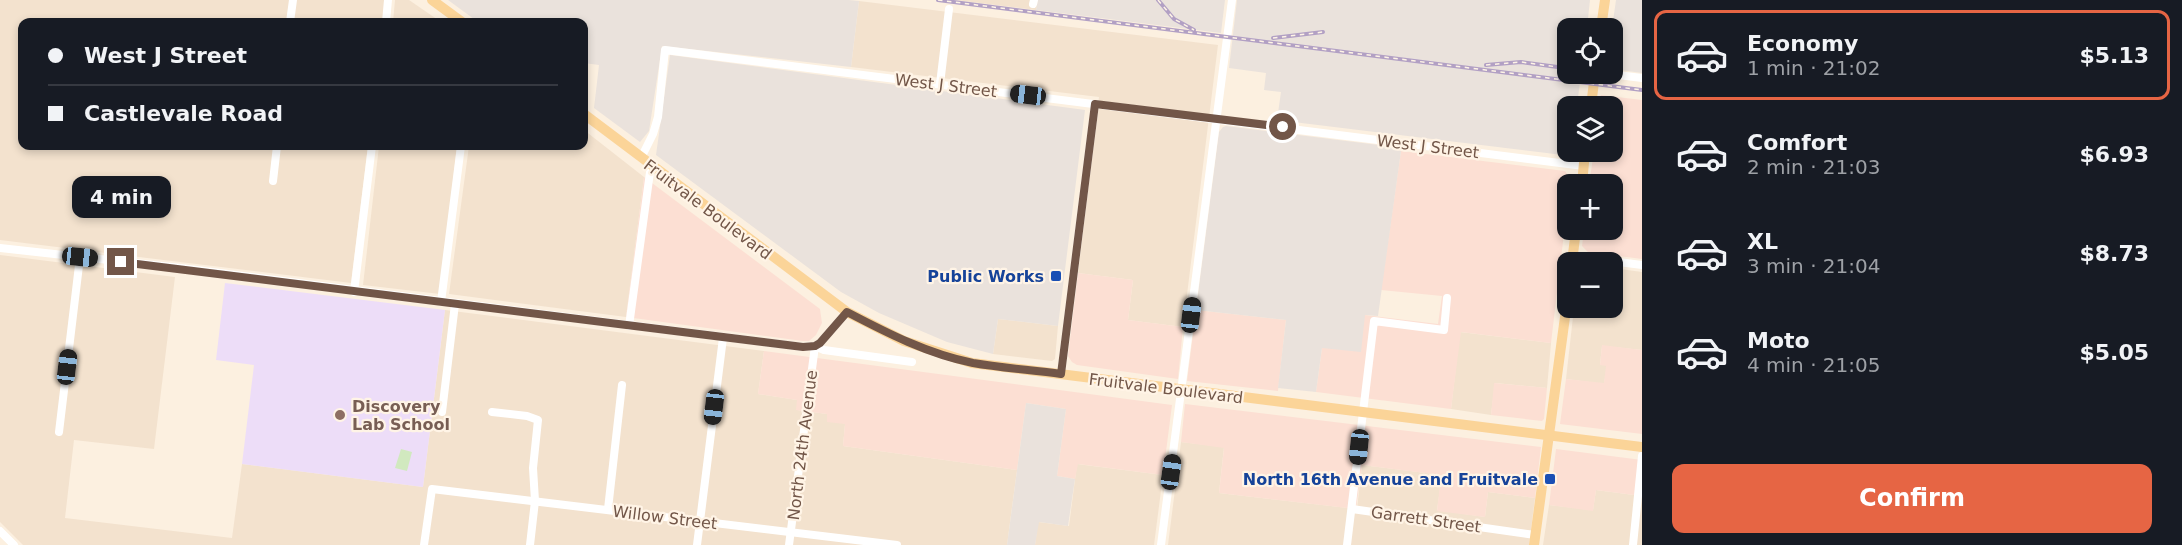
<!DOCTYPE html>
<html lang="en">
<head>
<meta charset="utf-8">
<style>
  body { margin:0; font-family:"DejaVu Sans",sans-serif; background:#20242c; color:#f1f3f6; height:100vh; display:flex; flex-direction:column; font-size:22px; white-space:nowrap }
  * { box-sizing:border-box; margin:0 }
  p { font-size:20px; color:#9ea1a6 }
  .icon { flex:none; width:33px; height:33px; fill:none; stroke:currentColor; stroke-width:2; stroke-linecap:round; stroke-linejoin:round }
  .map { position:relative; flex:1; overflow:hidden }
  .panel { display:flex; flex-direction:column; background:#171b24; width:540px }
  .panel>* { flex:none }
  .hud { position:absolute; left:18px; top:18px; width:570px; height:132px; border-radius:12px; box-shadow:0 3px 9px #0003; display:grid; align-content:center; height:132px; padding:0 30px; background:#171b24 }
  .buttons { position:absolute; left:1557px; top:18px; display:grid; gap:12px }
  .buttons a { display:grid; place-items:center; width:66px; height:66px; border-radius:12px; background:#171b24; box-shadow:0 3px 9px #0003; font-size:30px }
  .end { position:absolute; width:27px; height:27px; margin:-14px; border:8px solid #725648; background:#fff; box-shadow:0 0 0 3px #fff }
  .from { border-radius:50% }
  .bubble { position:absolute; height:42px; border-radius:12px; background:#171b24; box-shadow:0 3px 9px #0003; font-size:20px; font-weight:700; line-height:42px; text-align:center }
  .car { position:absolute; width:18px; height:36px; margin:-18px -9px; border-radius:8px; box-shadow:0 0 4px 2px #0007; background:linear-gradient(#222 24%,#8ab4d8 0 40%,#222 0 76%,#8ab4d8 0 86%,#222 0) }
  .hud b { display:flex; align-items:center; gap:21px; height:57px; font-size:22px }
  .hud b+b { border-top:2px solid #363941 }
  .hud i { width:15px; height:15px; background:#f1f3f6 }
  ul { padding:10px 0 0; list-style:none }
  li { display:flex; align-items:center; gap:18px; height:90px; margin:0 12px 9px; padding:0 18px; border:3px solid transparent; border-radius:12px }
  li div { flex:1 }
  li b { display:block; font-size:22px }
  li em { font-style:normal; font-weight:700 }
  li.selected { border-color:#e66544 }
  li>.icon { width:54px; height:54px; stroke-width:1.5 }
  .cta { display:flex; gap:12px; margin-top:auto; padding:12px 30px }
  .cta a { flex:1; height:69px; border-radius:12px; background:#e66544; color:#fff; font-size:24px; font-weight:700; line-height:69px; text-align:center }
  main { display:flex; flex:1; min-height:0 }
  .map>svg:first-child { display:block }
</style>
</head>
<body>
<main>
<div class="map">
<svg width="1642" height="545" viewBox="0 0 1642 545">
  <rect width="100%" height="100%" fill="#fcf0e0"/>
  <g fill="#f3e2ce">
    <path d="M0,0H385L383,22H22V146H368L351,283L0,240Z"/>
    <path d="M395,0H409L441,22H393Z"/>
    <path d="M956,0H1038L1036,10Z"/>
    <path d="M859,1L1218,45L1183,327L1128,320L1133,280L1078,273L1099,97L851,67Z"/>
    <path d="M584,130L644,177L626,317L449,294L469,146H584Z"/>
    <path d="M379,146H457L440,294L363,285Z"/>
    <path d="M0,255L175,277L154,449L74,440L65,518L232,538L242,464L423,487L445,310L764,351L758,394L797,400V410L827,414L845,424L843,446L1017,470L1007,545H23L0,522Z"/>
    <path d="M1613,268L1642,272V350L1602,346L1600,365H1607L1604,384L1566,379L1574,308H1612Z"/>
    <path d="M998,319L1058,326L1055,359L1052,361L993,354Z"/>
    <path d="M1460,332L1551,343L1547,388L1495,383L1491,415L1451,409Z"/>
    <path d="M1181,442L1224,447L1219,493L1357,509L1362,465L1442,475L1437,510L1485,517L1488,492L1535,498L1529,545H1168Z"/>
    <path d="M1077,464L1163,475L1154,545H1035L1038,522L1069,526Z"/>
    <path d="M1596,490L1642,496V545H1543L1549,505L1593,510Z"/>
  </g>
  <g fill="#fcdfd3">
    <path d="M1601,95L1642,100V259L1588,252L1582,246L1584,230H1612V184H1589L1594,152H1612V106H1599Z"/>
    <path d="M1401,151L1565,171L1571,180L1570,184H1568L1567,208L1551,343L1461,332L1451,409L1316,392L1322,348L1365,315L1438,324L1442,296L1381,290Z"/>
    <path d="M644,177L820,309L822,323L816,335L809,341H803L626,317Z"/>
    <path d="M1078,273L1133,280L1128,320L1183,327L1178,379L1077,365L1072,362L1068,356Z"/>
    <path d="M1196,310L1286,320L1278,391L1187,381Z"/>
    <path d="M1602,345L1642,350V434L1560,424L1566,379L1604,383L1606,366L1600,365Z"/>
    <path d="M764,351L1172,405L1163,475L1078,464L1075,479L1057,476L1066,409L1026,403L1017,470L843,446L845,424L827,422V414L796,410L797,400L758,394Z"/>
    <path d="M1494,383L1547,388L1544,419L1542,421L1491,415Z"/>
    <path d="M1185,404L1541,447L1535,498L1488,492L1485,517L1437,511L1441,475L1362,465L1356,509L1219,493L1224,448L1181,442Z"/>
    <path d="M1556,449L1642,460V496L1596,490L1593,511L1549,505Z"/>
  </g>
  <g fill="#eae2dc">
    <path d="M448,0H849L859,1L851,67L662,46L649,131L640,142L594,108L599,65L584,63V22H478Z"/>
    <path d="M1038,0H1225L1221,33L1036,10Z"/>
    <path d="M1237,0H1590L1587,28H1568V74H1581L1577,106H1568V152H1572L1571,156L1277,120L1281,92L1264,90L1266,73L1229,68Z"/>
    <path d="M1616,0H1642V73L1613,69L1612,28Z"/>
    <path d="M670,55L1085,110L1058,326L998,319L993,354L947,342L879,313L841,292L656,155Z"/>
    <path d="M1226,126L1387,146L1401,151L1378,316L1365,315L1361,352L1322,348L1316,392L1278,388L1286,320L1196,310L1219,132L1223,127Z"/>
    <path d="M1026,403L1066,409L1057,476L1075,479L1068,526L1039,522L1035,545H1007Z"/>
  </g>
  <path fill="#edddf8" d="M225,283L445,310L423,487L242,464L254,365L216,360Z"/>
  <path fill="#d1e9bf" d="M401,449L412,452L407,471L395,468Z"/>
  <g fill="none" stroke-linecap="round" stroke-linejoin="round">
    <g stroke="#fff" stroke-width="8">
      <path d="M1033,4L1034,0"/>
      <path d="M290,22L293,0"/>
      <path d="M386,22L388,0"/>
      <path d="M1610,74L1642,78"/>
      <path d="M940,84L949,9"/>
      <path d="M641,158L653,134L658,117L665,50L1584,166"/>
      <path d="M273,181L277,146"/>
      <path d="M0,248L181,268L803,347L815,346L820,343L847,312"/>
      <path d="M1573,256L1642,265"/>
      <path d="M354,292L372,146"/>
      <path d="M441,302L461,146"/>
      <path d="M629,326L651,165"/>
      <path d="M1061,374L1095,104"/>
      <path d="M442,412L455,304"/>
      <path d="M492,412L527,416L538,420L533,468L535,501L530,545"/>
      <path d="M59,432L80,257"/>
      <path d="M608,509L622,385"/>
      <path d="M1352,509L1535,535"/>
      <path d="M0,531L14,545"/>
      <path d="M424,545L432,489L897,545"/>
      <path d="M697,545L723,338"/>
      <path d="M789,545L815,346L824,350L912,362"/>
      <path d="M1161,545L1232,0"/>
      <path d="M1347,545L1374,321L1444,330L1447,298"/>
      <path d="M1633,545L1642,456"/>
    </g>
    <g stroke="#fbd498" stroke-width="10">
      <path d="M432,0L462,22"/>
      <path d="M1601,28L1605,0"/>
      <path d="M1591,106L1595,74"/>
      <path d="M584,114L847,312L904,341L972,363L1642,447"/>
      <path d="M1582,184L1585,152"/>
      <path d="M1572,262L1576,230"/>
      <path d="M1534,545L1568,295"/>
    </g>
    <g stroke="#b2a0c4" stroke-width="4">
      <g id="rail">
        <path d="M938,0L1642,90"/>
        <path d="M1158,0L1174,19L1194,30"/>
        <path d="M1273,38L1323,32"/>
        <path d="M1486,65L1521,62L1565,68"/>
      </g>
    </g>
    <use href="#rail" stroke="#fff4e6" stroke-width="1.5" stroke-dasharray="4.5" stroke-linecap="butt"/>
  </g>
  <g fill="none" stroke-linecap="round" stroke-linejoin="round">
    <path stroke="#725648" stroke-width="8" d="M121,262L803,347L815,346L820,343L847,312C887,333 928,354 973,363C1002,368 1032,370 1061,374L1095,104L1283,127"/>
  </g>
  <g fill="#1a4fb4" stroke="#fff4e6" stroke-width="2">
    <rect x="1050" y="270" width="12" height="12" rx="3"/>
    <rect x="1544" y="473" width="12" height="12" rx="3"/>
  </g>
  <circle fill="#8d6e63" stroke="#fff4e6" stroke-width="2" cx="340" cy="415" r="6"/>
  <g text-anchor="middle" stroke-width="4.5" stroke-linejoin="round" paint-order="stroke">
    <g font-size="16" fill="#725648" stroke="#fff4e6">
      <text transform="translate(946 85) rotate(7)" y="6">West J Street</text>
      <text transform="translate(1428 146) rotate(7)" y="6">West J Street</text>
      <text transform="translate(708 209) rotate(37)" y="6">Fruitvale Boulevard</text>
      <text transform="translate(1166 388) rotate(7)" y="6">Fruitvale Boulevard</text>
      <text transform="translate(802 445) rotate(-83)" y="6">North 24th Avenue</text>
      <text transform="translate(665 517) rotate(7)" y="6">Willow Street</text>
      <text transform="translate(1426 519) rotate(8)" y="6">Garrett Street</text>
    </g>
    <g font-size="16" font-weight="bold" fill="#164399" stroke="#fff4e6" text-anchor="end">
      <text x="1044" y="282">Public Works</text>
      <text x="1538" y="485">North 16th Avenue and Fruitvale</text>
    </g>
    <g font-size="16" font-weight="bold" fill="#785e54" stroke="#fff4e6" text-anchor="start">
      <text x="352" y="412">Discovery<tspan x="352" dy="18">Lab School</tspan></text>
    </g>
  </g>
</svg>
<div class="buttons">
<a><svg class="icon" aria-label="locate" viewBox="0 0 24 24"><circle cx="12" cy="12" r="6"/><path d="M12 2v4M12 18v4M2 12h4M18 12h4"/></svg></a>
<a><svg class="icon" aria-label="layers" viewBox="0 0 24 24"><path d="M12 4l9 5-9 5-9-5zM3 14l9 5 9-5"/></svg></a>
<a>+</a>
<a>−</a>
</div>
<i class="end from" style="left:1283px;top:127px"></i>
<i class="end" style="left:121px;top:262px"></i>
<div class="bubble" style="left:72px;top:176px;width:99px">4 min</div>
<i class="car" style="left:1028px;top:95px;rotate:277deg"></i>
<i class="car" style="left:80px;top:257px;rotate:96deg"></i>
<i class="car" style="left:1191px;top:315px;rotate:7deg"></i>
<i class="car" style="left:67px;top:367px;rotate:7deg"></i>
<i class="car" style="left:714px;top:407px;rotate:187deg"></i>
<i class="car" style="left:1359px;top:447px;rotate:186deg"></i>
<i class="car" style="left:1171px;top:472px;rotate:8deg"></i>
<div class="hud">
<b><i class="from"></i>West J Street</b>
<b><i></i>Castlevale Road</b>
</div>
</div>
<section class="panel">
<ul>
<li class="selected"><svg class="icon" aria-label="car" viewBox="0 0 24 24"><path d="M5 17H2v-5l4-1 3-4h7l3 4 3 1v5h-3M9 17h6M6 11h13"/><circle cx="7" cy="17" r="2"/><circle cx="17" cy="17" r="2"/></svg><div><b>Economy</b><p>1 min · 21:02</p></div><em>$5.13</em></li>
<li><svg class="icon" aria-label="car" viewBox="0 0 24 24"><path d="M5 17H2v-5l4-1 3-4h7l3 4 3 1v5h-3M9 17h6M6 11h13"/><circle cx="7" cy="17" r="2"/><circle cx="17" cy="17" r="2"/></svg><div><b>Comfort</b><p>2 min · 21:03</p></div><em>$6.93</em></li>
<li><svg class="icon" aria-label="car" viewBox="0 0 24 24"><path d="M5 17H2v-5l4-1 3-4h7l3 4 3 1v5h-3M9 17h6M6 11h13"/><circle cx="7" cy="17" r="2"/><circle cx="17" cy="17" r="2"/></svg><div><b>XL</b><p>3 min · 21:04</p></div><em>$8.73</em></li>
<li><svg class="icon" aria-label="car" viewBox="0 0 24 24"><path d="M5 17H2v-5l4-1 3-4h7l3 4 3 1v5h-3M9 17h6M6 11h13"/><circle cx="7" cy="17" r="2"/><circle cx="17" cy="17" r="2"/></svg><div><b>Moto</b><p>4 min · 21:05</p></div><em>$5.05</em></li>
</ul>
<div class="cta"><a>Confirm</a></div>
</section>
</main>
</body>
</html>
